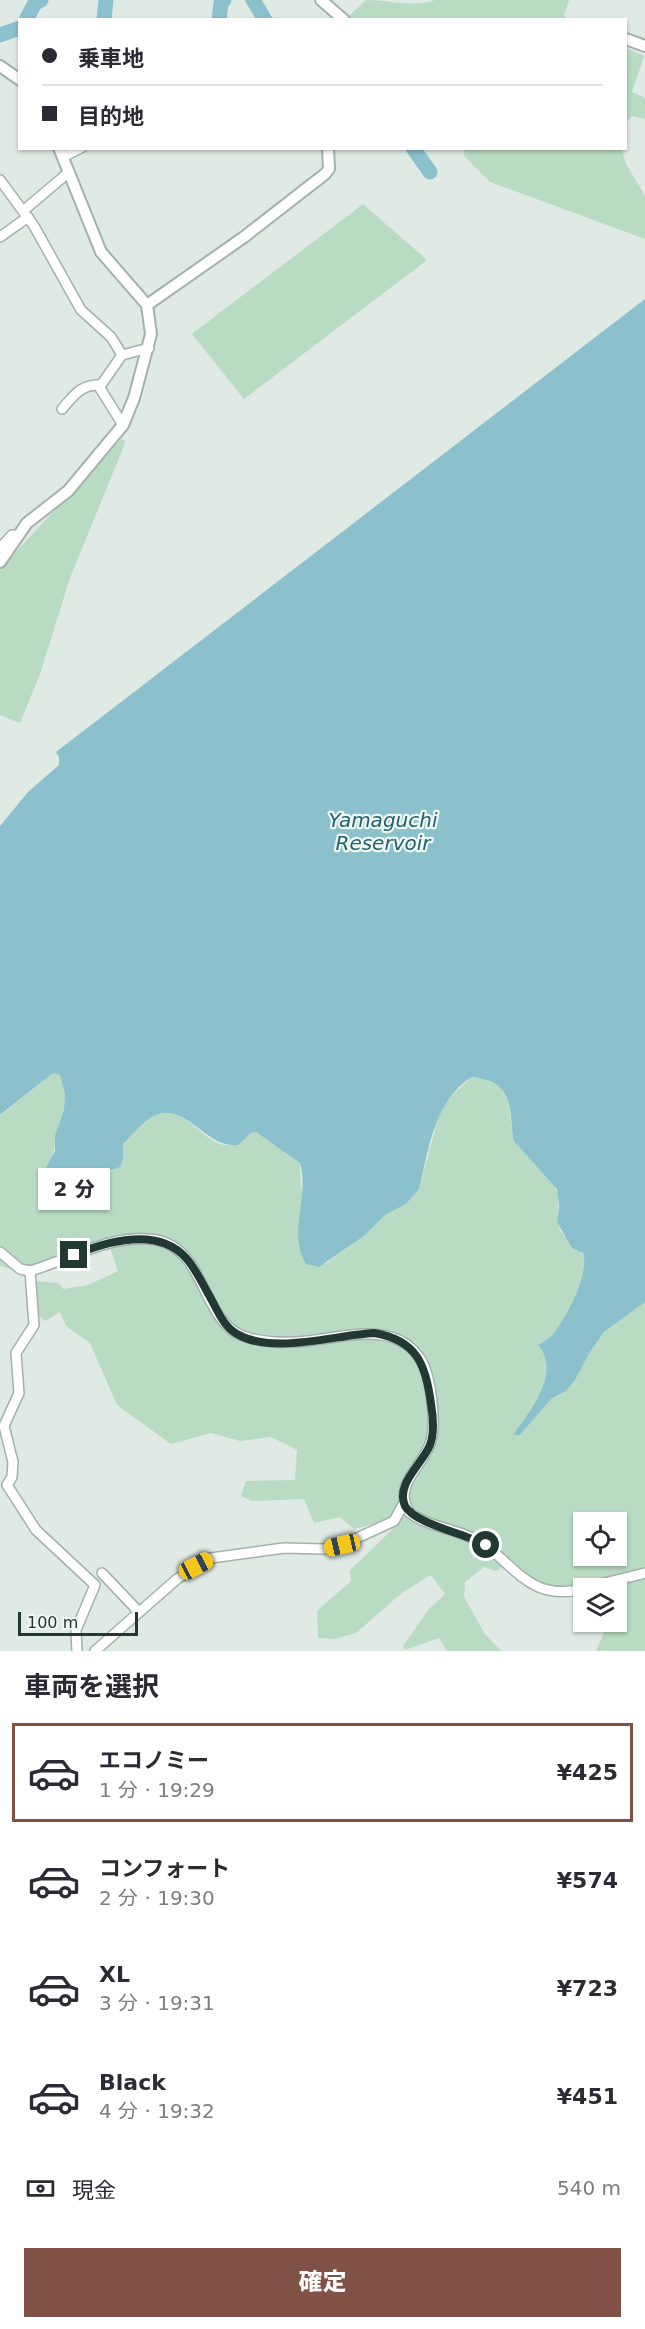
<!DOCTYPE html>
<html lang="ja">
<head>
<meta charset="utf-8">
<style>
  body { margin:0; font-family:"DejaVu Sans","Noto Sans JP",sans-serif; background:#f7f7f7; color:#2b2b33; height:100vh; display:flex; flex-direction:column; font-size:22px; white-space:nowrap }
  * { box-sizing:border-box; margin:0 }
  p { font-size:20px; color:#7c7c81 }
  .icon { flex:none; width:33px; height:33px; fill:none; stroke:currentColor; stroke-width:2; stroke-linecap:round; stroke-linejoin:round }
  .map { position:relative; height:1651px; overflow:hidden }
  .drawer { display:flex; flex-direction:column; background:#fff; flex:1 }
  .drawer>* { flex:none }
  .top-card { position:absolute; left:18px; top:18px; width:609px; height:132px; border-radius:0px; box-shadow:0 2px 4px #0004; display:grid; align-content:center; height:132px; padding:0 24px; background:#fff }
  .tools { position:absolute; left:573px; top:1512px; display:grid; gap:12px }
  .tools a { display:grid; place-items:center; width:54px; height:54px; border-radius:0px; background:#fff; box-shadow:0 2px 4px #0004; font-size:30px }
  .scale { position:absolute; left:18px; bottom:15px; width:120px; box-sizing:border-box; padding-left:6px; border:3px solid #223933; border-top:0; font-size:16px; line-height:21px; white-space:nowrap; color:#223933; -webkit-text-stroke:4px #f0f7f3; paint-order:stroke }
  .end { position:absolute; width:27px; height:27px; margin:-14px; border:8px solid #223933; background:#fff; box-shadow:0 0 0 3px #fff }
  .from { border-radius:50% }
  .bubble { position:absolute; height:42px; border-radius:0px; background:#fff; box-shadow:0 2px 4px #0004; font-size:20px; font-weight:800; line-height:42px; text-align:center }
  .car { position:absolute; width:18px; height:36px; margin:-18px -9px; border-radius:8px; box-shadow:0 0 4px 2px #0007; background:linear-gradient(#f5c518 24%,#345 0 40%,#f5c518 0 76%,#345 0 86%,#f5c518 0) }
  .top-card b { display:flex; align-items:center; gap:21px; height:57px; font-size:22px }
  .top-card b+b { border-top:2px solid #e1e1e2 }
  .top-card i { width:15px; height:15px; background:#2b2b33 }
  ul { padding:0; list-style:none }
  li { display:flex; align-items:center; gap:18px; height:99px; margin:0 12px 9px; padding:0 12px; border:3px solid transparent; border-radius:0px }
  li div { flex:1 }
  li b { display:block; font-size:22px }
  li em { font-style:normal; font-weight:800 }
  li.on { border-color:#805246 }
  li>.icon { width:54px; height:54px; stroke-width:1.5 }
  h2 { padding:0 24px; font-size:27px; line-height:72px }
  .pay { display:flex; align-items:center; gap:15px; height:66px; padding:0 24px; font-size:22px }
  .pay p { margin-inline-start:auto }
  .action { display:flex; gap:12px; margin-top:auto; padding:12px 24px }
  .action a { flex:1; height:69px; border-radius:0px; background:#805246; color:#fff; font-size:24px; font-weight:800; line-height:69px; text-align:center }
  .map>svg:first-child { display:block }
</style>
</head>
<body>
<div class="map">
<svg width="645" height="1651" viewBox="0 0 645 1651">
  <rect width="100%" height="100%" fill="#e0eae5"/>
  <g fill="#b9dac3" fill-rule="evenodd">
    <path d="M366,0C389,0 413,8 435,0H569L564,16L569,19L353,20L349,16Z"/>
    <path d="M626,48L644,56L632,92L645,98V119L632,116L626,122Z"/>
    <path d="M465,148L622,149L626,164L645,196V239L490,182L464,156Z"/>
    <path d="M363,204L427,260L244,399L192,334Z"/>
    <path d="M121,439L126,441L70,578L40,674L20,723L0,715V569Z"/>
    <path d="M53,1073L60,1075L65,1094L64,1110L51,1161L86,1189L103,1173L111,1172L123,1153V1144C131,1136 140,1125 150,1118C181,1100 196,1135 220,1144C226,1146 232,1145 238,1145L251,1133L256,1132L300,1163L301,1188L325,1264L364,1236L385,1215L406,1204L419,1189L442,1104L472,1077C513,1081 509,1107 513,1140C523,1150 554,1179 557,1191C560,1202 556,1213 558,1223C561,1239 577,1242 583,1255C591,1270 564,1322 553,1334C549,1339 543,1342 538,1345C563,1375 529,1408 514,1435H520L552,1398L566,1391L575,1380L590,1352L604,1332L645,1302V1651H596L606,1628L600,1622H616V1588H584L583,1603L569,1587L540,1591L504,1566L496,1571L484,1567L465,1582L464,1597L485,1634L501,1651H447L439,1638L405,1650L403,1646L428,1610L445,1594L431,1575L403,1592L356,1633L335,1639L318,1638L317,1611L351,1581L350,1570L396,1526L378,1523L354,1529L340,1517L314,1523L304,1499L252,1501L241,1496L246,1481L295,1480L297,1450L271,1437L240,1441L211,1433L171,1444L117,1405L90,1343L66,1326L60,1312L45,1321L34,1311V1281L59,1283L63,1289L88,1285L118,1271L110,1247L40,1266L28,1265L22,1272L0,1266V1116ZM584,1522H616V1556H584Z"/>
  </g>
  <path fill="#8ac1cc" d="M645,299V1302L604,1332L590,1352L575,1380L566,1391L552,1398L520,1435H513C530,1410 562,1373 538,1345C543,1342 550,1338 553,1334C566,1318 590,1273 583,1253L572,1248L557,1222L559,1206L557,1189L513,1140C510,1107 513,1081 472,1077C434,1100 429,1149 419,1189L406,1204L385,1215L364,1236L319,1267L306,1264C287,1233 310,1196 300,1163L256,1132L251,1133L238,1145C204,1149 185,1097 150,1118C140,1125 131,1136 123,1144V1159L120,1167L103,1173L72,1202L41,1177L55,1151V1136L64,1110L65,1094L60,1075L53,1073L0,1115V826L28,792L59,765V757L56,752Z"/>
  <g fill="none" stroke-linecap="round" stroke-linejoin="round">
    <g stroke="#8ac1cc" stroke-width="15">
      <path d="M253,0L265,20"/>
      <path d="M26,20L35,3L41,0"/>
      <path d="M104,20L106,0"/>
      <path d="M219,20L221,3L224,0"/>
      <path d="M0,35L20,28"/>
      <path d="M413,148L430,172"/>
    </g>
    <g stroke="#a3b1ac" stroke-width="12">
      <g id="minor">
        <path d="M63,157L81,148"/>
        <path d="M0,180L34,226L81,310L111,337L122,355"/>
        <path d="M23,211L69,172"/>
        <path d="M0,237L28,217"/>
        <path d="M98,385L123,425"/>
        <path d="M62,409C74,395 81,384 101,385L122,355L149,348"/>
        <path d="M0,548L12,535H19"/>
        <path d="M0,1252L20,1269L30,1271C71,1259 112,1233 156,1240C208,1249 201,1327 249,1338C268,1343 288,1343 307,1341C345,1337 396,1320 421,1360C431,1376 437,1426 430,1444C421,1468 393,1485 409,1512C426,1526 451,1528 470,1537C515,1558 523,1603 584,1589"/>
        <path d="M30,1271L34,1325L16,1353L19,1393L4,1426L13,1462L12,1477L7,1485L36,1530L95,1585L76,1630L77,1651"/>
        <path d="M102,1573L138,1611"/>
        <path d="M584,1588L645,1573"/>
        <path d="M95,1651L177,1579L211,1558L284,1548L324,1549L342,1545L394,1521L404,1503"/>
      </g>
    </g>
    <g stroke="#a3b1ac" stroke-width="14">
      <g id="tertiary">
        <path d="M321,0L344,20"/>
        <path d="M626,39L645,46"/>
        <path d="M0,66L20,80"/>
        <path d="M147,305L244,237L325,174L329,169L328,148"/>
        <path d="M0,562L27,523L68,491L123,425L134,398L151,334L147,305L101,252L59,148"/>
      </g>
    </g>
    <use href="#minor" stroke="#fff" stroke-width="9"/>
    <use href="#tertiary" stroke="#fff" stroke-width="10"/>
  </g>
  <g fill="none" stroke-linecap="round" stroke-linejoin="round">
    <path stroke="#223933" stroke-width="8" d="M74,1255C108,1241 158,1227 186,1258C196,1269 203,1285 210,1297C218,1311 223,1326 237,1334C272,1355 335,1335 374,1333C417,1340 426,1365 431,1404C433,1416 435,1432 430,1445C423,1463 395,1484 405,1506C415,1524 466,1534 486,1545"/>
  </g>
  <g text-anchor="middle" stroke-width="4.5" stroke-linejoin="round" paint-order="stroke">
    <g font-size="20" font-style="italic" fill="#206270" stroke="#f0f7f3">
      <text x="383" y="827">Yamaguchi<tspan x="383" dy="23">Reservoir</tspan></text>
    </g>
  </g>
</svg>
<div class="tools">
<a><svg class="icon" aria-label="locate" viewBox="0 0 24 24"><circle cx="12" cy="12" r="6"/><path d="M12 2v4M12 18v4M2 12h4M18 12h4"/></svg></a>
<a><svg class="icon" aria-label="layers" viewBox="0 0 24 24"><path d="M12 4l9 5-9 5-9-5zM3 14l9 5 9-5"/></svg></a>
</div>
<div class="scale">100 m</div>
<i class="end from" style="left:486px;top:1545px"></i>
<i class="end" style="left:74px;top:1255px"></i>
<div class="bubble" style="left:38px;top:1168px;width:72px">2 分</div>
<i class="car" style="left:342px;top:1545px;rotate:257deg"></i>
<i class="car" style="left:196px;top:1566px;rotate:62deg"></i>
<div class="top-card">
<b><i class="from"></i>乗車地</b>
<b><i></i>目的地</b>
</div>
</div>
<section class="drawer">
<h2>車両を選択</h2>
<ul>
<li class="on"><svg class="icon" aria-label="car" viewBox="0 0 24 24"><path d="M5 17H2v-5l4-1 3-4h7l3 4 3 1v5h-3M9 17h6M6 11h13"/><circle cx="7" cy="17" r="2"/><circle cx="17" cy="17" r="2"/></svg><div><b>エコノミー</b><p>1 分 · 19:29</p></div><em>¥425</em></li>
<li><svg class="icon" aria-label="car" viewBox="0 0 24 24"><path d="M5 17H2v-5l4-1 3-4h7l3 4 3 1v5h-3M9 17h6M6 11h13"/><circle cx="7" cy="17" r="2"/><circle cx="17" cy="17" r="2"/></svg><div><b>コンフォート</b><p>2 分 · 19:30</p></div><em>¥574</em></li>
<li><svg class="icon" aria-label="car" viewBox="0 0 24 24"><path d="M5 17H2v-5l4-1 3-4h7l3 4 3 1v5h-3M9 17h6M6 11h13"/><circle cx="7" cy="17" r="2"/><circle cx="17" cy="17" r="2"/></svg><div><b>XL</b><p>3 分 · 19:31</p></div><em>¥723</em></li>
<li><svg class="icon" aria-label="car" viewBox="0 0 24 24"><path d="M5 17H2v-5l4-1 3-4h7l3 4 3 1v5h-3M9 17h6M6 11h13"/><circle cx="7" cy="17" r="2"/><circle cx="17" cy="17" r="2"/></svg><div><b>Black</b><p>4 分 · 19:32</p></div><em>¥451</em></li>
</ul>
<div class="pay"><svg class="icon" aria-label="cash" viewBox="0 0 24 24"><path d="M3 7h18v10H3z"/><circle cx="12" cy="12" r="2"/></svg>現金<p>540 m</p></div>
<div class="action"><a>確定</a></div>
</section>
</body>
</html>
